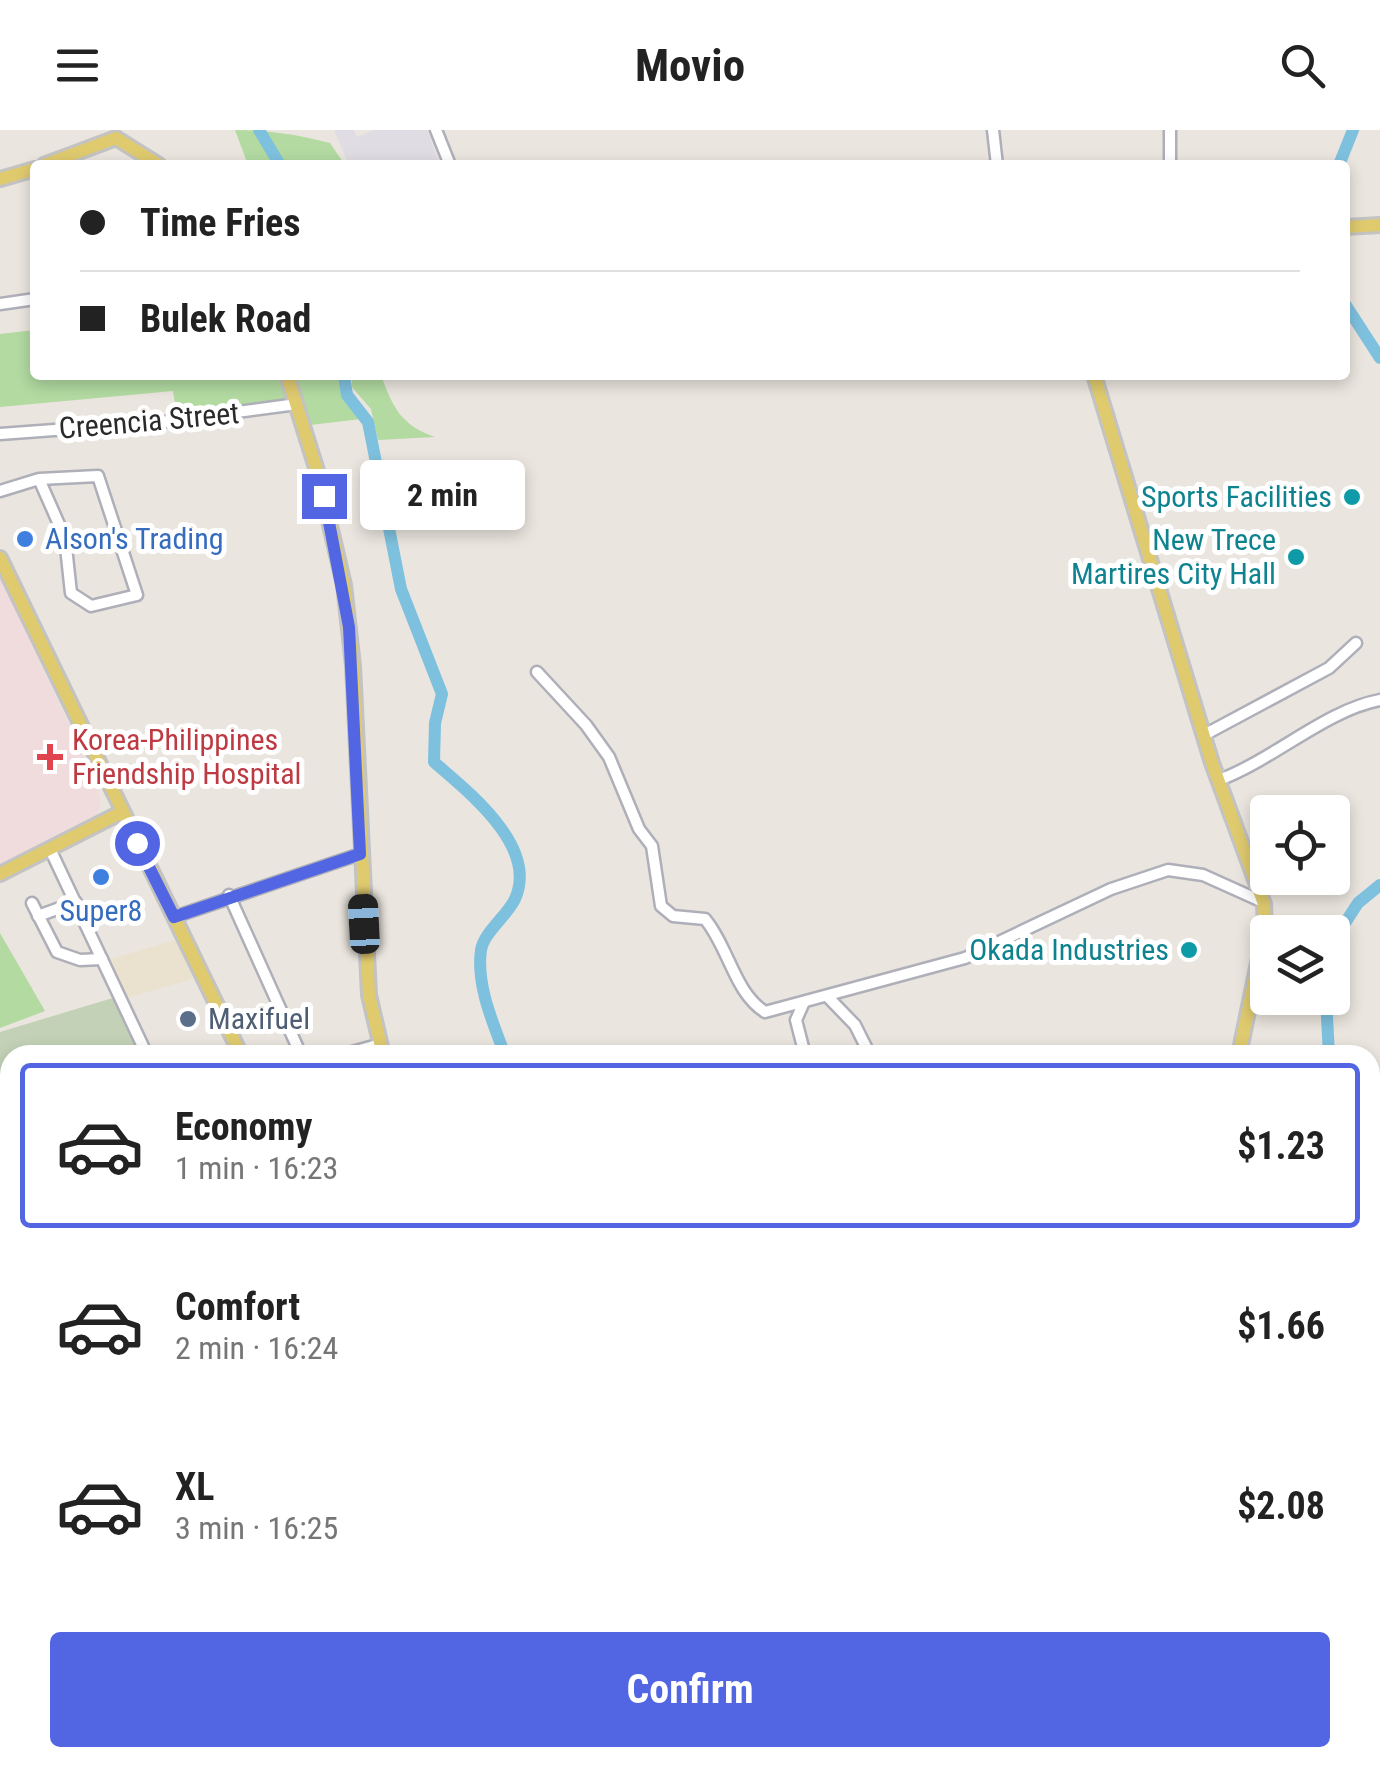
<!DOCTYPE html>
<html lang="en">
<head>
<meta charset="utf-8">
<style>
  body { margin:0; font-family:"Roboto Condensed",sans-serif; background:#f6f6f6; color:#222; height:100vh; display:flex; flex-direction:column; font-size:38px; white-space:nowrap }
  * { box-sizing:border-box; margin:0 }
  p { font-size:32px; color:#767676 }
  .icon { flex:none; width:55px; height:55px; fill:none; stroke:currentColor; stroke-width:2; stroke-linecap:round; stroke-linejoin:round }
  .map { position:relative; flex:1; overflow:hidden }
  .details { position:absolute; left:0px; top:915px; width:1380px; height:722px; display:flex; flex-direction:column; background:#fff; border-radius:30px 30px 0 0; box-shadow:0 5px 15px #0003 }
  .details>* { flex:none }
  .hud { position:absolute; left:30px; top:30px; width:1320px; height:220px; border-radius:10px; box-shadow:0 5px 15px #0003; display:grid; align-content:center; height:220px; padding:0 50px; background:#fff }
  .tools { position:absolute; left:1250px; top:665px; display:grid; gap:20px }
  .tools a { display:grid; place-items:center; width:100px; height:100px; border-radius:10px; background:#fff; box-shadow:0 5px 15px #0003; font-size:50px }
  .end { position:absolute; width:45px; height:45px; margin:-22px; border:12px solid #5266e3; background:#fff; box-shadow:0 0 0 5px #fff }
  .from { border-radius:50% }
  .bubble { position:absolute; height:70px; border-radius:10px; background:#fff; box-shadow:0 5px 15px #0003; font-size:32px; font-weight:700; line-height:70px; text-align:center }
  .car { position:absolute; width:30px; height:60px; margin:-30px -15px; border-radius:12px; box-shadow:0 0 8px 2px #0007; background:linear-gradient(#222 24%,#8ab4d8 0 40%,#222 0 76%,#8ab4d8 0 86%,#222 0) }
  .hud b { display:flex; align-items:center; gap:35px; height:95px; font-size:38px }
  .hud b+b { border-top:2px solid #e0e0e0 }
  .hud i { width:25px; height:25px; background:#222 }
  ul { padding:18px 0 0; list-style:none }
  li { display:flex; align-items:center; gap:30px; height:165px; margin:0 20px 15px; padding:0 30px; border:5px solid transparent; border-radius:10px }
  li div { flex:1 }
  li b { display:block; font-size:38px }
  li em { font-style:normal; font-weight:700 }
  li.active { border-color:#5266e3 }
  li>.icon { width:90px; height:90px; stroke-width:1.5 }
  .button { display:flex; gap:20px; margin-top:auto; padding:20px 50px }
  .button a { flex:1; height:115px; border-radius:10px; background:#5266e3; color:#fff; font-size:40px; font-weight:700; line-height:115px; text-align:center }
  header { display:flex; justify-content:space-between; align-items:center; height:130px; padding:0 50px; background:#fff; font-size:45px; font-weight:700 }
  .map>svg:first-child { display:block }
</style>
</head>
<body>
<header><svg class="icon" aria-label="menu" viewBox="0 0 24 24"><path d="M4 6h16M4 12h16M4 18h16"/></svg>Movio<svg class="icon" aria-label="search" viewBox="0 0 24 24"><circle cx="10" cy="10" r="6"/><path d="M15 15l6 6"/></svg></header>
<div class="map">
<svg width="1380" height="1637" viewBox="0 0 1380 1637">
  <rect width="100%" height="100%" fill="#eae5de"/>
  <path fill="#dfdde3" d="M334,0H353L357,7L374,0H427L440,35H349Z"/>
  <path fill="#eae2cf" d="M176,810L193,849L126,868L110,829Z"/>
  <path fill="#f0dcdc" d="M0,447L98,656L100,675L97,686L0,736Z"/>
  <g fill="#b2daa1">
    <path d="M235,0C269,0 298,5 330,13L345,35H248Z"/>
    <path d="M35,200V245H282L290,271L177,286L173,261L0,277V204Z"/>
    <path d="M293,245H339L343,266L361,289L310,295Z"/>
    <path d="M352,245H381C393,278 401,295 435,307L378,310L371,279L352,257Z"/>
    <path d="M0,803L45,881L0,898Z"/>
  </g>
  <g fill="#c3d2b7">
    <path d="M116,867L144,925H10V1066L0,1064V902Z"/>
    <path d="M0,1108L10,1120V1232L0,1233Z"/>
  </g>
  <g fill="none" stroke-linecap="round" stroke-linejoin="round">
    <g stroke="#7ec1df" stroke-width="12">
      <path d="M259,0L280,35"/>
      <path d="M1339,35L1353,0"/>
      <path d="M1345,174L1380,228"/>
      <path d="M344,245L347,265L368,292L401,459L442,564L435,593L434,632C467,661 539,716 515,769C507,786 484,802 481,820C476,855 493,893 505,925"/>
      <path d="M1332,813L1358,773L1380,755"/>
      <path d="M1326,868L1329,925"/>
      <path d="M1370,1069L1380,1083"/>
      <path d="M725,1628L729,1637"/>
    </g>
    <g stroke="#aeafb9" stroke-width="15">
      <g id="minor">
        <path d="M436,0L450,35"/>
        <path d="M993,0L997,35"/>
        <path d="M1170,35V0"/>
        <path d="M0,174L35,169"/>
        <path d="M0,304L162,292L297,274"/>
        <path d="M0,361L39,349L98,346L137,465L91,476L71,463L65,408L39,349"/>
        <path d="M537,542L586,595L609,627L639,699L652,716L661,776L673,786L705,789C729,818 734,862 765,882L965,828L1111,759L1168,740L1203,745L1263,772"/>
        <path d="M1204,605L1329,538L1356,513"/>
        <path d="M1219,650C1273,630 1326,580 1380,570"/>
        <path d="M50,719L147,925"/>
        <path d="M229,765L301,925"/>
        <path d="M32,773L57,822L80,830L102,829"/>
        <path d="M38,786L76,772"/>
        <path d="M174,787L360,724"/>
        <path d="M827,866L855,895L870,925"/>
        <path d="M804,872L796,890L805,925"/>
        <path d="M761,923V925"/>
        <path d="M341,925L381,914"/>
        <path d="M9,1247L10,1273"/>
        <path d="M0,1322H10"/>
        <path d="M0,1383L10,1380"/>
        <path d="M0,1410L10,1407"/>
        <path d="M0,1421L10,1457"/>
        <path d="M0,1502L10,1503"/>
        <path d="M237,1628L250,1637"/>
        <path d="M393,1628L398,1637"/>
        <path d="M1098,1637L1141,1628"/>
      </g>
    </g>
    <g stroke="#c3c3c3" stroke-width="18">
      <g id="major">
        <path d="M44,35L116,8L159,35"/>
        <path d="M0,49L35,39"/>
        <path d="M1345,97L1380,95"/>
        <path d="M287,245L318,344L344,455L353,536L369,865L383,925"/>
        <path d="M1094,245L1212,633L1264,774L1265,799L1239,925"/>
        <path d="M0,428L241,925"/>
        <path d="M0,744L122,682"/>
        <path d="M577,1628L582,1637"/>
        <path d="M1282,1628L1284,1637"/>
      </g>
    </g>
    <use href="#minor" stroke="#fff" stroke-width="10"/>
    <use href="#major" stroke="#dfca6e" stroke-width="12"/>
  </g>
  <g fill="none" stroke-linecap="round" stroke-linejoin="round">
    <path stroke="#5266e3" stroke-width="12" d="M137,713L174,787L360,724L349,497L324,366"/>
  </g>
  <g fill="#0f9aa8" stroke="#fff" stroke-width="4">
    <circle cx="1352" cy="367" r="10"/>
    <circle cx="1296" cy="427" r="10"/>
    <circle cx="1189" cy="820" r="10"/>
  </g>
  <g fill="#3f7fe0" stroke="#fff" stroke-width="4">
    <circle cx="25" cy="409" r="10"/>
    <circle cx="101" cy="747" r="10"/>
  </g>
  <path fill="#e0444e" stroke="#fff" stroke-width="4" d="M45 612h10v10h10v10h-10v10h-10v-10h-10v-10h10z"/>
  <circle fill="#5c6f8a" stroke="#fff" stroke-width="4" cx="188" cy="889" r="10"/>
  <g text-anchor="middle" stroke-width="10" stroke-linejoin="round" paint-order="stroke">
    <g font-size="30" fill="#2a2a2a" stroke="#fff">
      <text transform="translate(149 291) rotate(-5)" y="10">Creencia Street</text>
    </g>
    <g font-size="30" fill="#0d838f" stroke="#fff" text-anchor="end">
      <text x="1332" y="377">Sports Facilities</text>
      <text x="1276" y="420">New Trece<tspan x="1276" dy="34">Martires City Hall</tspan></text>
      <text x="1169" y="830">Okada Industries</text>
    </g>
    <g font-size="30" fill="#366cbe" stroke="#fff" text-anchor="start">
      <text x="45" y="419">Alson's Trading</text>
      <text x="101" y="791" text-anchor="middle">Super8</text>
    </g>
    <g font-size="30" fill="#be3a42" stroke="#fff" text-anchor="start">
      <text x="72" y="620">Korea-Philippines<tspan x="72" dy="34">Friendship Hospital</tspan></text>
    </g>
    <g font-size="30" fill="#4e5e75" stroke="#fff" text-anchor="start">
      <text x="208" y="899">Maxifuel</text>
    </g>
  </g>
</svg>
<div class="tools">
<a><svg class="icon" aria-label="locate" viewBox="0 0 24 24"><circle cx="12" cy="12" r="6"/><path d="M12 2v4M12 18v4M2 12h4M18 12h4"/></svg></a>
<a><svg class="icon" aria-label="layers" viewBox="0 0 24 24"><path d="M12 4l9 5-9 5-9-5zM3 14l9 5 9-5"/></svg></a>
</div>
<i class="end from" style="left:137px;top:713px"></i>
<i class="end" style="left:324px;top:366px"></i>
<div class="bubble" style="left:360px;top:330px;width:165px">2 min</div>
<i class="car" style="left:364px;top:794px;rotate:357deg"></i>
<div class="hud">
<b><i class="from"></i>Time Fries</b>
<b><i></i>Bulek Road</b>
</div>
<section class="details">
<ul>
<li class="active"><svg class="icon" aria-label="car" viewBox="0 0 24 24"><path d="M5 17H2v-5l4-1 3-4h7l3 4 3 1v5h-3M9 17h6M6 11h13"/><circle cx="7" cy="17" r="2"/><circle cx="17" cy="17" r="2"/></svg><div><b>Economy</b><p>1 min · 16:23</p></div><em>$1.23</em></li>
<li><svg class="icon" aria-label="car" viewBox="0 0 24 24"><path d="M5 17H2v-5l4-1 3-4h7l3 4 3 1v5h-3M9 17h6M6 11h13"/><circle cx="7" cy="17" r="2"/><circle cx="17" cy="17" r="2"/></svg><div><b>Comfort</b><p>2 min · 16:24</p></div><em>$1.66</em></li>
<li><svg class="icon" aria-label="car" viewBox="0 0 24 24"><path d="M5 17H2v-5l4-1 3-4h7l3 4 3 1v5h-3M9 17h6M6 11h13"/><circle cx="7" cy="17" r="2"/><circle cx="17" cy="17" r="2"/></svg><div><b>XL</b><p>3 min · 16:25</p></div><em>$2.08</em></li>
</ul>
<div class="button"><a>Confirm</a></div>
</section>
</div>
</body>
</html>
